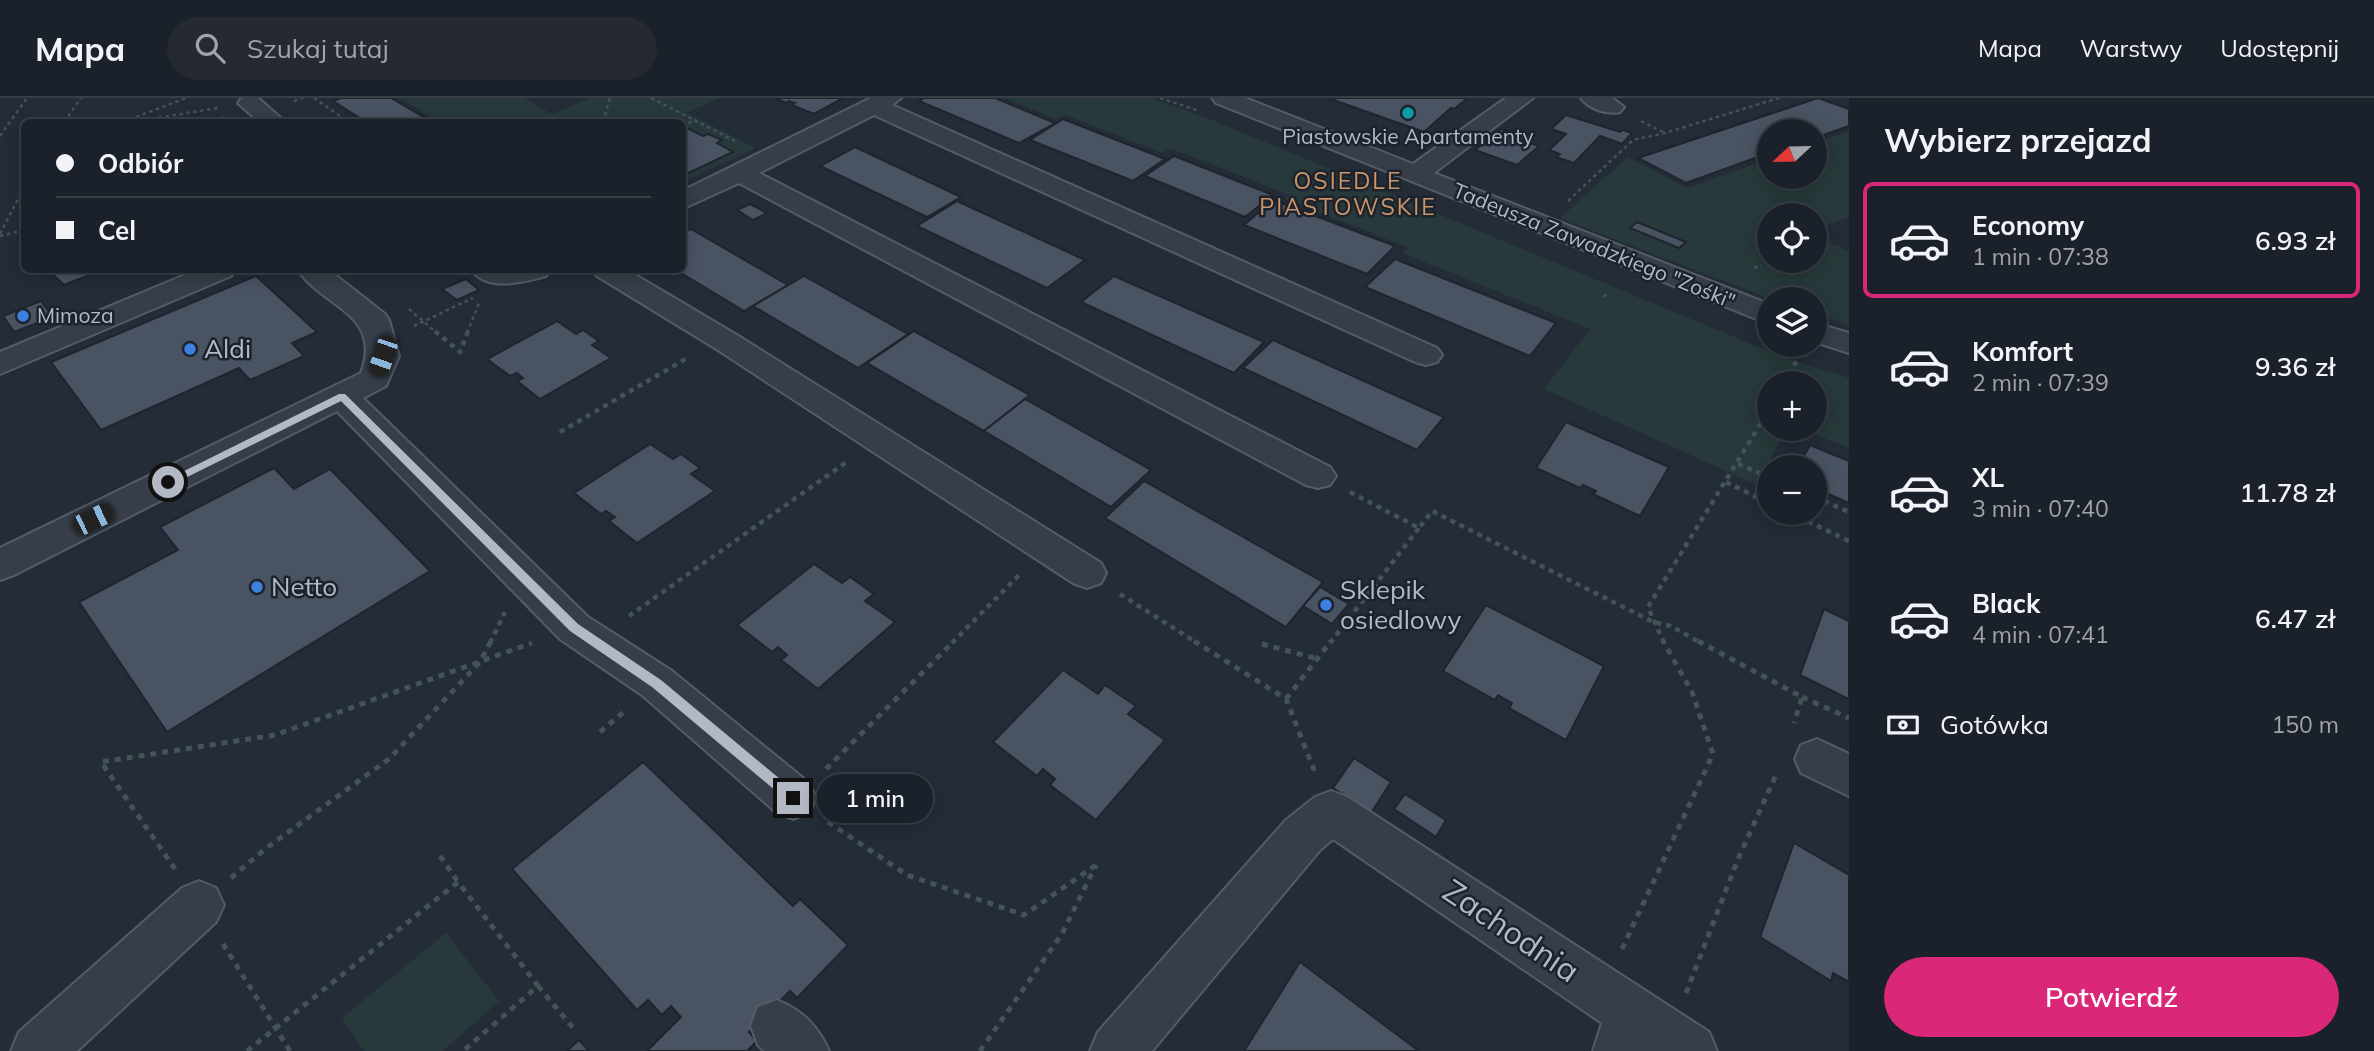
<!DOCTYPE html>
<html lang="pl">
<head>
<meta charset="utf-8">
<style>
  body { margin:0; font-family:Mulish,sans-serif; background:#242932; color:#f1f3f6; height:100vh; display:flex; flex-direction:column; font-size:26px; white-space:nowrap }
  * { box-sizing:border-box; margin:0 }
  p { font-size:23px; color:#a0a3a8 }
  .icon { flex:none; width:38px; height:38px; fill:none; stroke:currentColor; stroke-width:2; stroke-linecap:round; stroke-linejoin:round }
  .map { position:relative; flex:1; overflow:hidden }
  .drawer { display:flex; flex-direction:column; background:#1b212a; width:525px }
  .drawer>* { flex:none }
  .top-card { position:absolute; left:21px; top:21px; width:665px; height:154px; border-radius:10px; box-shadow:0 4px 18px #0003,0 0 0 2px #393e47; display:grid; align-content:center; height:154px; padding:0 35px; background:#1b212a }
  .needle { width:46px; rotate:248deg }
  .fabs { position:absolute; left:1757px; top:21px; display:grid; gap:14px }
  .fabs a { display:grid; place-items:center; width:70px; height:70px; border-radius:50%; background:#1b212a; box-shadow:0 4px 18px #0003,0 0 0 2px #393e47; font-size:35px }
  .end { position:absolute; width:32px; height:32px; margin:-16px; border:9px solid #b2b9c5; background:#111; box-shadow:0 0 0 4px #111 }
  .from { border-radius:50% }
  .bubble { position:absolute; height:49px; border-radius:24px; background:#1b212a; box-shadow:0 4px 18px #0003,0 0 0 2px #393e47; font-size:23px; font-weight:600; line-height:49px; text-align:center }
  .car { position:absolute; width:21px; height:42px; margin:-21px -10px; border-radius:9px; box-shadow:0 0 5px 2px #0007; background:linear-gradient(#222 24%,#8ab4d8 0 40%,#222 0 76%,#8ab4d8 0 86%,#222 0) }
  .top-card b { display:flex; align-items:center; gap:24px; height:66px; font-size:26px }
  .top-card b+b { border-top:2px solid #393e47 }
  .top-card i { width:18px; height:18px; background:#f1f3f6 }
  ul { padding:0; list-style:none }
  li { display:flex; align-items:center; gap:21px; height:116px; margin:0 14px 10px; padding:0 21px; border:4px solid transparent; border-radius:10px }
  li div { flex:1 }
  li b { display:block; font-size:26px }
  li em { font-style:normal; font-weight:600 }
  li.on { border-color:#db2777 }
  li>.icon { width:63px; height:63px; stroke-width:1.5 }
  h2 { padding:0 35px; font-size:32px; line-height:84px }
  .pay { display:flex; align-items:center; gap:18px; height:77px; padding:0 35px; font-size:26px }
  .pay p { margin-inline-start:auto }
  .button { display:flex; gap:14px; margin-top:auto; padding:14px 35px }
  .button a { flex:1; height:80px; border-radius:42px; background:#db2777; color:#fff; font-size:28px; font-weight:600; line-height:80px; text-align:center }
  header { display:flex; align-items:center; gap:42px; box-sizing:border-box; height:98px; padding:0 35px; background:#1b212a; border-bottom:2px solid #393e47 }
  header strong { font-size:33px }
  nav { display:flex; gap:38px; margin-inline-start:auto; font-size:24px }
  .search { width:490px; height:63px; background:#242932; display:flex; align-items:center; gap:18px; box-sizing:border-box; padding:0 24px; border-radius:38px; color:#a0a3a8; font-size:26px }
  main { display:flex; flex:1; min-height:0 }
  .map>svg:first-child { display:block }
</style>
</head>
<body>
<header>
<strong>Mapa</strong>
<div class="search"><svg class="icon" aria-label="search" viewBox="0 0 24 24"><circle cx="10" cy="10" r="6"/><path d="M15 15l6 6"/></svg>Szukaj tutaj</div>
<nav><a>Mapa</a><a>Warstwy</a><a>Udostępnij</a></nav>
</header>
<main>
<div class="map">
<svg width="1849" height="953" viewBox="0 0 1849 953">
  <rect width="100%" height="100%" fill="#242c38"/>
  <g fill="#27393a">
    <path d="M400,0H524L552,16L590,0H719L687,15L756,50L683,84L682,24H439Z"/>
    <path d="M1005,0H1151L1212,22L1785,260L1849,280V350L1802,331H1815V285H1769V331H1785L1757,387L1544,291L1590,231L1402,155L1409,150L1285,101L1289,97L1170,50L1163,55L1065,17L1056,21Z"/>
    <path d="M1849,33V119L1815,132V117H1769V163H1815V137L1849,154V227L1815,216V201H1770L1560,120L1628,59L1687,90L1769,61V79H1815V45Z"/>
    <path d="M446,835L499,903L443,953H364L342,920Z"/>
  </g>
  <g fill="#4a5362" stroke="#1e252f" stroke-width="2">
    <path d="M341,0H391L432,24H366L333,3Z"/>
    <path d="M775,0H843L814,16L792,7L795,5L789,3L786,5Z"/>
    <path d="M924,0H995L1055,25L1019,45L919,3Z"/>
    <path d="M1328,0H1468L1454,11L1451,10L1424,34Z"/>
    <path d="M1818,0L1849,11V28L1815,40V33H1769V55L1686,85L1638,60Z"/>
    <path d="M1566,17L1620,34L1623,32L1632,35L1622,46L1600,38L1574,65L1556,59L1560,56L1549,52L1566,36L1551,31Z"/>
    <path d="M1063,21L1165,61L1133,83L1030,42Z"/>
    <path d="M687,30L703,38L708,36L722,42L717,45L733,54L682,78V32Z"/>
    <path d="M1501,31L1526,39L1522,42L1539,48L1517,67L1475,52Z"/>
    <path d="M855,49L961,99L927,119L820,68Z"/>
    <path d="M1174,58L1273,97L1245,119L1145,78Z"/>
    <path d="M1273,102L1395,148L1367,176L1244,127Z"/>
    <path d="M957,103L1085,162L1047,190L917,128Z"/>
    <path d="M750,106L767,115L753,122L737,112Z"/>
    <path d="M1637,124L1686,144L1679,150L1630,130Z"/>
    <path d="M691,131L788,187L744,213L676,172H682V135Z"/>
    <path d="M1395,161L1556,225L1530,258L1365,189Z"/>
    <path d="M48,172H102L64,187Z"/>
    <path d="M256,178L317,234L292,245L304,258L250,282L239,270L101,332L51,264Z"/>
    <path d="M804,178L908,236L858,270L753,208Z"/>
    <path d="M1114,178L1264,244L1234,275L1081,204Z"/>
    <path d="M466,181L479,192L457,202L442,191Z"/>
    <path d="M41,203L53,219L14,234L3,218Z"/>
    <path d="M557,223L576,236L583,232L599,243L592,247L611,260L540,301L517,283L523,280L517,275L510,278L487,261Z"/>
    <path d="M914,233L1030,297L984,333L867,265Z"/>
    <path d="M1273,242L1444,319L1417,352L1243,270Z"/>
    <path d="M1025,301L1151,372L1111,409L984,333Z"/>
    <path d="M1566,324L1669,369L1640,418L1593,396L1596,393L1583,387L1580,390L1536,370Z"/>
    <path d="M650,346L673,361L681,356L700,370L691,376L715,393L637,445L609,423L615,419L606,413L601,416L574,395Z"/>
    <path d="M1810,347L1849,363V405L1815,390V369H1798Z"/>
    <path d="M274,370L294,391L330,371L430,473L167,634L79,504L178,452L160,429Z"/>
    <path d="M1144,383L1323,484L1286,529L1105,420Z"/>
    <path d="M814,466L842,485L850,479L874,496L865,503L895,524L818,591L781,562L787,557L778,549L772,554L737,527Z"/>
    <path d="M1320,489L1349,506L1332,526L1303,508Z"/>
    <path d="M1486,507L1604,568L1566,642L1509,610L1512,605L1498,597L1495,602L1443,573Z"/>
    <path d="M1824,511L1849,523V601L1800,577Z"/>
    <path d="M1063,572L1098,596L1105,587L1136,608L1128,616L1165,642L1096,722L1050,687L1055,681L1043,671L1037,678L993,644Z"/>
    <path d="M1354,660L1391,684L1371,715L1333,690Z"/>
    <path d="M643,664L793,808L800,801L848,847L797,900L790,893L749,934L757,943L747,953H647L681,919L671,908L662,917L648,902L637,912L512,771Z"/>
    <path d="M1405,696L1446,722L1436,739L1394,711Z"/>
    <path d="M1794,745L1849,777V884L1833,875L1831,883L1760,839Z"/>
    <path d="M1300,864L1419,953H1244Z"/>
    <path d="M579,942L589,953H567Z"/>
  </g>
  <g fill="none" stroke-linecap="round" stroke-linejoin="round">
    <g stroke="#555c66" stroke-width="4">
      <g id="minor">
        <path d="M242,0H258L285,24H259L238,5Z"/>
        <path d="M871,0H901L892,7L1437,250L1442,257L1437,264L1426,267L1415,264L874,17L759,75L1330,369L1336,378L1330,387L1318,390L1306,387L739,85L682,111V93Z"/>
        <path d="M1212,0H1245L1413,66L1506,0H1533L1434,75L1769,206V226L1216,5Z"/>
        <path d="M1581,0H1612L1624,9L1620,14C1607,17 1589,11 1581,0Z"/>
        <path d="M197,172H235L231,178L0,276V254Z"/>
        <path d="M298,172H329L385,216L389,222L399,258L386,288L363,300L588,519L672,573L809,685L816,700L809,715L793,721L777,715L642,597L560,541L337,313L14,477L0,482V450L361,275C383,216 324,210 298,172Z"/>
        <path d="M472,172H550L546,178C524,184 487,194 472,172Z"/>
        <path d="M593,172H627L740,239L1101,465L1106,475L1101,485L1087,490L1073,485L718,252L597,178Z"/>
        <path d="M1815,225L1849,235V255L1815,244Z"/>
        <path d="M1817,641L1849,656V698L1801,675L1795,661L1801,647Z"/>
        <path d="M1331,693L1347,699L1709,934L1717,953H1593L1602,925L1333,741L1320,752L1152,953H1090L1098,934L1286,722L1315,699Z"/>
        <path d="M199,783L216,790L224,807L216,824L77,953H11L19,934L182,790Z"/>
        <path d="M777,902C802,912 818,928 829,953H764L758,947L751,928L758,909Z"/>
      </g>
    </g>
    <g stroke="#435457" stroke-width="2.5" stroke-dasharray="3.5 3.5" stroke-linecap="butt">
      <path d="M314,0L349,24"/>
      <path d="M651,0L735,43"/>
      <path d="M1160,0L1196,12"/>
      <path d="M294,3L303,0"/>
      <path d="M1641,23L1665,35"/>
      <path d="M64,24L81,0"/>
      <path d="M123,24L186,0"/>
      <path d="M131,24L218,10"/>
      <path d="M208,24L223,19"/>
      <path d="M603,24L610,0"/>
      <path d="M682,28L696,22"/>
      <path d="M0,38L27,0"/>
      <path d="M1568,103L1633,42L1665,35L1779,0"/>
      <path d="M0,136L24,89"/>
      <path d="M0,138L24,132"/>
      <path d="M1754,170L1761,167"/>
      <path d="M368,173L423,172"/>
      <path d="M1604,199L1608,193"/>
      <path d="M409,211L437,235"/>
      <path d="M414,228L473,200"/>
      <path d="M467,235L480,203"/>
    </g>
    <g stroke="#435457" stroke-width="4.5" stroke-dasharray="5 5" stroke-linecap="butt">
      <path d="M435,233L460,254L468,233"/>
      <path d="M1771,247L1796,257"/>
      <path d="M1784,285L1799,259"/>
      <path d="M560,334L689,259"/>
      <path d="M1738,366L1769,379"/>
      <path d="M1726,384L1769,405"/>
      <path d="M1350,394L1419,430L1432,413L1653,524L1671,528L1701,545"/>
      <path d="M1815,399L1849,414"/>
      <path d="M1790,415L1849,443"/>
      <path d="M1120,496L1197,545"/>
      <path d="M629,518L848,363"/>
      <path d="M490,545L505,514"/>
      <path d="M952,545L1020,476"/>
      <path d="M1330,545L1419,430"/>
      <path d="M1664,545L1648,509L1769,312"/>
    </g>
    <g stroke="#435457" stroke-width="5" stroke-dasharray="6 6" stroke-linecap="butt">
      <path d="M1194,543L1286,601L1316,677"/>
      <path d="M1698,543L1802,599L1794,625"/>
      <path d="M1262,546L1318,561"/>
      <path d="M1802,599L1849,620"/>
      <path d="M1286,601L1331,543"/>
      <path d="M600,634L626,612"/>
      <path d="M826,671L954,543"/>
      <path d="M828,724L907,777L1024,817L1096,767"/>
      <path d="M440,758L458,784"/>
      <path d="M175,771L101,664L275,637L532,545"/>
      <path d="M231,780L265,751L389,661L480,564L491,543"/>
      <path d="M223,846L290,953"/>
      <path d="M1622,851L1713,656L1692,594L1663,543"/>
      <path d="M538,888L574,931"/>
      <path d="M1686,895L1738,761L1776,677"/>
      <path d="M247,953L458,784L538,888L463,953"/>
      <path d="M980,953L1062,836L1096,767"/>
    </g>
    <use href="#minor" fill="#373e49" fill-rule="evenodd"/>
  </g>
  <path fill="#b2b9c5" d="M339,296H345L578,526L661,582L798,696V704H789L652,589L570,533L341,303L171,387L162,384Z"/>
  <circle fill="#0f9aa8" stroke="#1c232d" stroke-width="2.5" cx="1408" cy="15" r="7"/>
  <g fill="#3f7fe0" stroke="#1c232d" stroke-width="2.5">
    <circle cx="23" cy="218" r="7"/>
    <circle cx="190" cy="251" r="7"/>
    <circle cx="257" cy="489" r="7"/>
    <circle cx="1326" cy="507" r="7"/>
  </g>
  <g text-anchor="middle" stroke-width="5" stroke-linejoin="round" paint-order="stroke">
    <g font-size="21" fill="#b2b9c5" stroke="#1c232d">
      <text x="1408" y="46">Piastowskie Apartamenty</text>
      <text x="37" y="225" text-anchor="start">Mimoza</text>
    </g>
    <g font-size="21" fill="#b2b9c5" stroke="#1c232d">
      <text transform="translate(1594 148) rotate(22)" y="7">Tadeusza Zawadzkiego "Zośki"</text>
    </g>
    <g font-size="23" letter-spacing="2" fill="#ca9468" stroke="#1c232d">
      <text x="1348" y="91">OSIEDLE<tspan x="1348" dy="26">PIASTOWSKIE</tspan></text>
    </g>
    <g font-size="26" fill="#b2b9c5" stroke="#1c232d" text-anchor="start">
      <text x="204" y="260">Aldi</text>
      <text x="271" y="498">Netto</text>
      <text x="1340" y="501">Sklepik<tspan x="1340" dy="30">osiedlowy</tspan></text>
    </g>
    <g font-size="32" fill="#b2b9c5" stroke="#1c232d">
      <text transform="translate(1511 833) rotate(34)" y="11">Zachodnia</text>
    </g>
  </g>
</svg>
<div class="fabs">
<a><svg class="needle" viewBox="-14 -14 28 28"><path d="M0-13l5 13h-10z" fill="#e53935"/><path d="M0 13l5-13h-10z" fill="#a0a3a8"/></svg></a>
<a><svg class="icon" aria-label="locate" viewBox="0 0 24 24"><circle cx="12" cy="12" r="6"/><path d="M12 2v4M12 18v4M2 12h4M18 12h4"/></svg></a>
<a><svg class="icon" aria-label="layers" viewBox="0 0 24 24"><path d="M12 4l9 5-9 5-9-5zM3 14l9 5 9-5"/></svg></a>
<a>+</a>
<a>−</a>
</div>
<i class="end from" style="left:168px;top:384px"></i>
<i class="end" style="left:793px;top:700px"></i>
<div class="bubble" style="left:817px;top:676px;width:116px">1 min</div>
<i class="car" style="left:383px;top:258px;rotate:199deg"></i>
<i class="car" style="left:93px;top:421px;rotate:64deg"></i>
<div class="top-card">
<b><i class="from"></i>Odbiór</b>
<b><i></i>Cel</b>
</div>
</div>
<section class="drawer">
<h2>Wybierz przejazd</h2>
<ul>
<li class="on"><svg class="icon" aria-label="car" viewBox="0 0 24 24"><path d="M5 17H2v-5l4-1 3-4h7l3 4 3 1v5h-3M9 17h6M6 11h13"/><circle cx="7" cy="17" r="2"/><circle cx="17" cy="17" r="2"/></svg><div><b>Economy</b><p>1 min · 07:38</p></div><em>6.93 zł</em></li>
<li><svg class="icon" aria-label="car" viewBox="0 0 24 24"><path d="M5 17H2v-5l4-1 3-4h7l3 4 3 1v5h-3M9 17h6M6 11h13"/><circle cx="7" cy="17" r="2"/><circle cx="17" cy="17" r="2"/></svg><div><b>Komfort</b><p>2 min · 07:39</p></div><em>9.36 zł</em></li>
<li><svg class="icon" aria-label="car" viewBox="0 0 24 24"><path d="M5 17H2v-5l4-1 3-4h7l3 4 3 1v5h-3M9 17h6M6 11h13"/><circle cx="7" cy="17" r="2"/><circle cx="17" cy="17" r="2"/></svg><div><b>XL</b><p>3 min · 07:40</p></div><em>11.78 zł</em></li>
<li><svg class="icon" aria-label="car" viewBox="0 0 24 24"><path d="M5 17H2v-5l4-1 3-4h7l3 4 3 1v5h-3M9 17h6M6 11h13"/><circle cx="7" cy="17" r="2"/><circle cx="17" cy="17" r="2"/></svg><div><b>Black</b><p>4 min · 07:41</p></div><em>6.47 zł</em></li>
</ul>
<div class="pay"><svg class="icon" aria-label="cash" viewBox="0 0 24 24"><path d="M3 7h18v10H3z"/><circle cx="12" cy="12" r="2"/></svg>Gotówka<p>150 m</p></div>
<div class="button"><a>Potwierdź</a></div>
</section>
</main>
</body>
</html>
